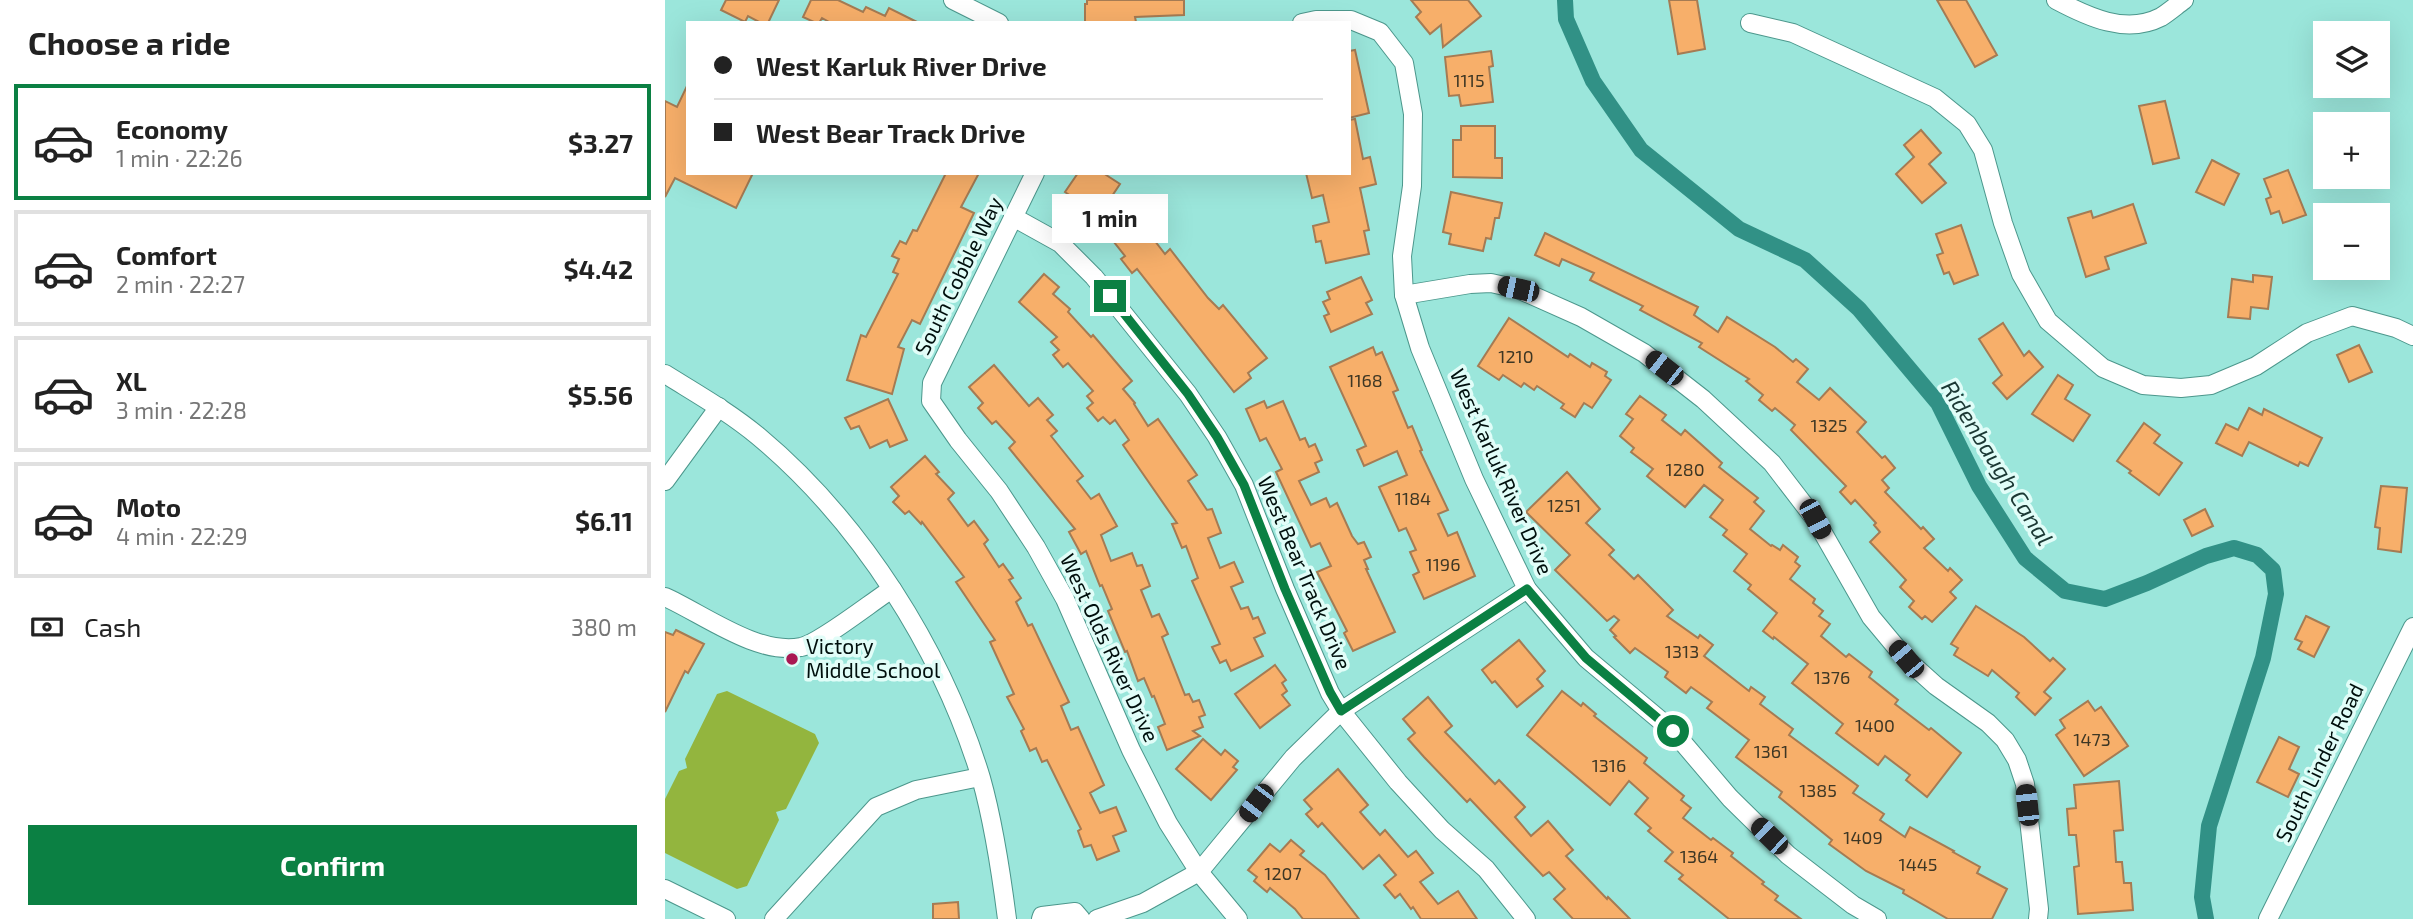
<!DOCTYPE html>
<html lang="en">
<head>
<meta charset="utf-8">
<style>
  body { margin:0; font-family:"Exo 2",sans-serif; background:#f2f2f2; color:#222; height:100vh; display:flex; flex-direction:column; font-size:26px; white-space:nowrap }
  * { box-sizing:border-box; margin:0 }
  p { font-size:23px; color:#767676 }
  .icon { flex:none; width:38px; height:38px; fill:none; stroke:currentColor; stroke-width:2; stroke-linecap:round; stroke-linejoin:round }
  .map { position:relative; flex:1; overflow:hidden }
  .panel { display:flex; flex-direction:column; background:#fff; width:665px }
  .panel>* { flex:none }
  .hud { position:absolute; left:21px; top:21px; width:665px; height:154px; border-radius:0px; box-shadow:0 7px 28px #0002; display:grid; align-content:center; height:154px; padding:0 28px; background:#fff }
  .buttons { position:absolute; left:1648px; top:21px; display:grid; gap:14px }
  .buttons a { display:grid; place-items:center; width:77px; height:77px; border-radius:0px; background:#fff; box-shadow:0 7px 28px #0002; font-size:35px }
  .end { position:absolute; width:32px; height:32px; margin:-16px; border:9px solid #0b8043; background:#fff; box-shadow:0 0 0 4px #fff }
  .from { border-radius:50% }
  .bubble { position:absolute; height:49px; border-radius:0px; background:#fff; box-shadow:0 7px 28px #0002; font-size:23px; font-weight:700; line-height:49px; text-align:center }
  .car { position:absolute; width:21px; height:42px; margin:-21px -10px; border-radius:9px; box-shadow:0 0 5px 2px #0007; background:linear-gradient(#222 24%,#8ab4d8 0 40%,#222 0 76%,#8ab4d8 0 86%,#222 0) }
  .hud b { display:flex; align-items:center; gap:24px; height:66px; font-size:26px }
  .hud b+b { border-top:2px solid #e0e0e0 }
  .hud i { width:18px; height:18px; background:#222 }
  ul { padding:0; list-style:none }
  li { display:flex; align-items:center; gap:21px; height:116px; margin:0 14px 10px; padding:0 14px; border:4px solid #e0e0e0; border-radius:0px }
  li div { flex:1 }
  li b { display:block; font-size:26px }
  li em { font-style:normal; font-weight:700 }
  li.active { border-color:#0b8043 }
  li>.icon { width:63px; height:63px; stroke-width:1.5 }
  h2 { padding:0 28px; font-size:32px; line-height:84px }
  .pay { display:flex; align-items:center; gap:18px; height:77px; padding:0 28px; font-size:26px }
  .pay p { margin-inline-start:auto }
  .cta { display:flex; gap:14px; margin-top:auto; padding:14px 28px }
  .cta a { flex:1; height:80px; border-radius:0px; background:#0b8043; color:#fff; font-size:28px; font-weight:700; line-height:80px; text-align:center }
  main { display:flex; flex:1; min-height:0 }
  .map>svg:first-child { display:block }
</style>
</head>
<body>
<main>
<section class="panel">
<h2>Choose a ride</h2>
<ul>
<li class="active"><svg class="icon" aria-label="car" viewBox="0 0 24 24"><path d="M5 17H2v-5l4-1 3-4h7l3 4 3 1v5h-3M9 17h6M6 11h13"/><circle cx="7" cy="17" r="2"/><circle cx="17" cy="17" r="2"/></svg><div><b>Economy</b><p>1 min · 22:26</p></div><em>$3.27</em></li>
<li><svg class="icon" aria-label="car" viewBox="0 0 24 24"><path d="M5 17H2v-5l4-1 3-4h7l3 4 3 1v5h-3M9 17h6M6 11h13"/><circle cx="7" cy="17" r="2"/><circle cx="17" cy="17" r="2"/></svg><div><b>Comfort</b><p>2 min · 22:27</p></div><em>$4.42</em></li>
<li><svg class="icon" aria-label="car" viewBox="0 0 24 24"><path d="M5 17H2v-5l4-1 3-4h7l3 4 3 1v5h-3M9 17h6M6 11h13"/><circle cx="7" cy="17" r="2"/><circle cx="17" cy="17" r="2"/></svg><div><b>XL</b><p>3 min · 22:28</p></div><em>$5.56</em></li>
<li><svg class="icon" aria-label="car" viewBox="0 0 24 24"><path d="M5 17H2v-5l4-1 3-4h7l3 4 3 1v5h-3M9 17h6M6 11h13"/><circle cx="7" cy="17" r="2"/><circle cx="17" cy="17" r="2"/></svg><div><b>Moto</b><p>4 min · 22:29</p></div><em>$6.11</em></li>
</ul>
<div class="pay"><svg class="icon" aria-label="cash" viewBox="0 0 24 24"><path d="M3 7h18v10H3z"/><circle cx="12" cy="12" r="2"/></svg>Cash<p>380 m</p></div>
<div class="cta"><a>Confirm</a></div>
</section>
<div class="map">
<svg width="1748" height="919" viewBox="0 0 1748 919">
  <rect width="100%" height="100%" fill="#9be6db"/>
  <path fill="#93b53e" d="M62,691L150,734L154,743L121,809L111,812L114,820L82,886L72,889L0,853V799L14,771L22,768L20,759L52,694Z"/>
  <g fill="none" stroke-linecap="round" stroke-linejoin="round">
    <path stroke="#319186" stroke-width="16" d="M900,0L901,19L928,81L976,150L1074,229L1140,260L1194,309L1273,403L1314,486L1360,558L1400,591L1440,599L1482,583L1541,556L1569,548L1592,555L1608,570L1611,594L1598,658L1544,826L1537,897L1541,919"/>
  </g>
  <g fill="#f7af6a" stroke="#a57b53" stroke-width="2">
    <path d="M61,0H114L103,23H96L83,16L80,22L56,10Z"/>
    <path d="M146,0H173L198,12L201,7L220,16L224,8L254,23H166L157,18L154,23H151L138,17Z"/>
    <path d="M422,0H519V15L470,17L471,22L462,23H420V4H422Z"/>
    <path d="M746,0H803L816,16L778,47L776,25L765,34L751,17L756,12Z"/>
    <path d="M1004,0H1032L1040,49L1013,54Z"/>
    <path d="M1272,0H1301L1332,55L1310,67Z"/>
    <path d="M690,50L704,113L684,118V51Z"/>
    <path d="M826,51L828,66L824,67L828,102L796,106L794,95L784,96L780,57Z"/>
    <path d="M23,84V173H88L71,208L10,178L0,197V101L12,107Z"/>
    <path d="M1500,101L1514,158L1488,164L1474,106Z"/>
    <path d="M690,119L698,159L705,157L711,184L695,188L704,230L699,231L704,254L661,263L656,241L651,242L648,226L664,222L658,195L647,198L641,173H684V120Z"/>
    <path d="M796,126H830V158H837V178L788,177V140H796Z"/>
    <path d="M1256,130L1276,153L1264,164L1281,183L1257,203L1231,174L1249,157L1239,145Z"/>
    <path d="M1547,160L1574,174L1559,205L1531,192Z"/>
    <path d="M1623,170L1641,215L1618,223L1614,211L1606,214L1601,199L1606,197L1599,179Z"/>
    <path d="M281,173H314L296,207L309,213L255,324L247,320L233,347L239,349L227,394L182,380L196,335L201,337L233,274L228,272L234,259L227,256L235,241L241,244L248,230L252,231Z"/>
    <path d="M413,173H438L455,184L441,205L462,220L469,214L500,254L505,249L543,298L554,309L558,305L602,358L583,373L586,378L569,392L472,269L467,273L456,259L460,256L437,227L417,213L414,216L404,209L410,199L400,192Z"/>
    <path d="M786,192L837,203L834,218H830L826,239L821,238L818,251L784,244L786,234L778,232Z"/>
    <path d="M1468,204L1481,243L1440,257L1444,269L1421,277L1403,218L1426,211L1428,218Z"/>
    <path d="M1296,225L1313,275L1289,284L1284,272L1279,274L1272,255L1278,253L1271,234Z"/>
    <path d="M880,233L1033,307L1029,315L1053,332L1062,317L1110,347L1128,362L1131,359L1143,369L1132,382L1154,400L1165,388L1201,422L1192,432L1217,458L1220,456L1230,468L1217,480L1224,488L1220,492L1256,529L1258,527L1269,539L1259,548L1283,571L1285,568L1297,580L1285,592L1291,598L1267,622L1260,616L1257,619L1244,607L1249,601L1235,587L1241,580L1205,542L1215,532L1209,525L1211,523L1190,500L1186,504L1175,492L1181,486L1126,430L1130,425L1110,408L1107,411L1094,400L1098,395L1081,381L1084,379L1034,347L1037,343L975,310L978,306L925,280L929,273L897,259L894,266L870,255Z"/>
    <path d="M379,274L394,287L388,294L405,309L403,312L426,337L428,335L467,381L458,389L470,403L469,404L483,426L493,419L532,475L523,481L542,510L547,509L556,533L543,538L555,568L569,562L578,582L566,587L576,609L583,607L588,619L593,617L600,633L589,638L598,656L566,671L561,660L555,663L547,647L555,644L527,581L533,578L521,546L517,548L507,524L512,523L458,445L464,440L450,420L445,424L438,417L433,421L422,408L428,403L422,396L428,391L403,363L398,367L388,355L394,350L386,342L392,337L354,302Z"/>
    <path d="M1588,275L1607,277L1603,309L1586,307L1585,319L1563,317L1567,279L1588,282Z"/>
    <path d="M696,277L707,300L701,303L707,314L666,332L659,316L664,314L658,302L665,299L662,292Z"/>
    <path d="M844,318L903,357L905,354L925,367L927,363L942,372L940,376L946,380L927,408L919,403L910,417L896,408L899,404L872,386L869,390L859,383L856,387L838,375L834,380L813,366Z"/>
    <path d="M1338,323L1359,356L1364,351L1378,367L1342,399L1328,383L1337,375L1314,339Z"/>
    <path d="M1694,345L1707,372L1684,382L1672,355Z"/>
    <path d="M708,347L711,355L717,352L733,390L728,392L743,428L747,426L757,450L755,451L783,510L773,514L783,536L792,532L810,576L759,599L748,575L754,572L745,552L751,550L741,528L734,531L714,487L742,475L732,451L699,466L692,450L701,446L665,367Z"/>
    <path d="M329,365L364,406L373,398L388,415L382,420L392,431L386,436L418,476L412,481L426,499L434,494L452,526L436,535L446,561L467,553L472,566L477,565L485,586L476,590L487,617L494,614L503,634L497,637L520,695L524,694L528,702L534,700L540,715L534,717L538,727L528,731L535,736L502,750L493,727L500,724L489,696L487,697L479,678L473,681L462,651L460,652L443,611L447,609L437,585L435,586L421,551L416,554L404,532L410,529L344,448L350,442L331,421L327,424L313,408L318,403L304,387Z"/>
    <path d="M1393,375L1408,385L1400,399L1425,415L1408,441L1367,414Z"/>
    <path d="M975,396L1001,415L997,420L1016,435L1020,430L1057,463L1054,467L1093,498L1089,502L1099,511L1085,529L1106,546L1107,545L1115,550L1118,545L1133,557L1130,562L1135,566L1125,579L1150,599L1148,603L1158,611L1154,616L1165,624L1156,636L1181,657L1184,654L1207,672L1204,677L1233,700L1230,704L1264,730L1266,728L1296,753L1262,797L1241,780L1245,775L1220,756L1213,765L1171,733L1178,724L1127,683L1143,664L1109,637L1108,639L1098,631L1112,613L1083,589L1086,585L1069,571L1082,554L1058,535L1062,530L1045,517L1058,500L1039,485L1020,507L982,476L988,469L966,452L969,448L955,436L968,419L961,414Z"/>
    <path d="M223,399L242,440L225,447L222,440L205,448L194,426L186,429L180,418Z"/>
    <path d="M599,401L602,408L618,401L635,440L640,438L644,447L650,444L657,460L650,463L654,472L634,481L646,505L661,498L665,507L672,503L687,536L693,544L699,542L706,557L699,560L703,569H701L730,632L688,651L679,633L682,631L652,572L666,566L655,543L646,547L611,472L617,469L601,438L595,441L581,409Z"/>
    <path d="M1584,408L1597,415L1599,409L1657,438L1643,466L1635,462L1633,466L1584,442L1577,456L1551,443L1561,424L1573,430Z"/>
    <path d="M1479,423L1495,435L1489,443L1517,463L1494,495L1464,473L1466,471L1452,461Z"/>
    <path d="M260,456L274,472L271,474L289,493L283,499L303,526L309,521L323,540L319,544L334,567L338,564L348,578L344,580L356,598L351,602L363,626L367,624L404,702L396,706L406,730L413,727L439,785L425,793L435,813L451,807L461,831L448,836L454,851L432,860L426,845L419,847L413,831L416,829L382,760L377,762L371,748L365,751L356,731L359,729L342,697L349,694L325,642L330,640L291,582L299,577L257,522L256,524L244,511L240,514L228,502L234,496L226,487Z"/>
    <path d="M902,472L935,509L921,523L949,550L944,555L969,579L973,575L1008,610L1002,616L1033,638L1035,635L1048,645L1039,656L1084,691L1086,687L1100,697L1095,704L1128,729L1124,735L1193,786L1188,793L1219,814L1215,820L1240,837L1245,827L1289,851L1288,852L1315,867L1312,873L1342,889L1327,919H1283L1238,893L1239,890L1201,871L1164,844L1167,840L1114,797L1117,792L1071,757L1084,740L1042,708L1047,702L1026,687L1021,693L1000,677L1003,672L970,648L965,653L949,637L951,636L945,630L954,620L949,616L942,621L890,570L905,555L861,512Z"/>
    <path d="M1716,486L1742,488L1736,552L1713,549L1715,528L1710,527Z"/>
    <path d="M1540,509L1548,526L1527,536L1519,520Z"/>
    <path d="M1311,606L1359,637L1385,661L1388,658L1400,669L1379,692L1386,698L1370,715L1351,697L1354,693L1327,670L1323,676L1289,655L1293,648L1286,644Z"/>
    <path d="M1641,616L1664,627L1649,657L1633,649L1637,642L1630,639Z"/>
    <path d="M11,630L39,644L23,673L20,671L0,712V632L8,635Z"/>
    <path d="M854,640L880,671L872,679L878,686L852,707L830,681L827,683L817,670Z"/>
    <path d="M610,665L621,680L617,683L622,691L617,695L625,705L595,728L570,694Z"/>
    <path d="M897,691L916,706L918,703L931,714L929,716L982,758L979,763L1019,796L1016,800L1026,808L1018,818L1046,840L1048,838L1068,853L1066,856L1099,882L1097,884L1113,896L1110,900L1136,919H1064L1014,879L1018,875L1000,861L1008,852L983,831L986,828L970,814L983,798L964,781L945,805L862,735Z"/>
    <path d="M763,697L787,726L780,732L830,784L834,780L860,807L850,817L866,836L883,821L908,850L901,856L942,899L943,897L965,919H908L889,899L900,889L884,872L878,876L805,799L802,802L759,757L743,739L750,733L738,719Z"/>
    <path d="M1423,701L1430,711L1436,707L1463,746L1419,776L1391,735L1400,728L1395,720Z"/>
    <path d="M1614,737L1634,747L1624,769L1634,774L1623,797L1592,782Z"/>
    <path d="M538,739L556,755L560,750L573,761L568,767L572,770L546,800L511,769Z"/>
    <path d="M673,769L703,805L695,812L715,835L720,830L743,857L751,851L768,873L755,882L773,904L793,891L812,919H756L748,907L746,909L735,894L730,898L719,885L731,875L714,855L698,869L657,823L653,827L641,814L647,809L639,800Z"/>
    <path d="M1454,781L1458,830L1449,831L1451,862H1457L1459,883H1466L1468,910L1413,914L1409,867L1414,866L1411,835H1404L1402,809L1411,808L1409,785Z"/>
    <path d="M626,840L639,851L635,855L660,875L694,919H638L630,909L605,888L602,892L589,881L592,877L583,870L605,844L615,852Z"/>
    <path d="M293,902L294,919H268V904Z"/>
  </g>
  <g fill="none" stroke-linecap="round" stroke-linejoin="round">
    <g stroke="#4c978c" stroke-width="20">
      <g id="minor">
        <path d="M288,0L334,23"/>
        <path d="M1391,0C1423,17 1461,35 1496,17C1504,12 1512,5 1519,0"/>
        <path d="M637,23L651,20H686L715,32L739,63L748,114L747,186L737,256L739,295L755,348L809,479L862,589L921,658L1008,731L1065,798L1123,855L1188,905L1212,919"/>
        <path d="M1085,23L1128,33L1270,98L1302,124L1318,150L1338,223L1356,274L1383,321L1438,368L1478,385L1516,388L1546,385L1591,366L1642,333L1687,316L1731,328L1748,336"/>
        <path d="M370,173L267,383L266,401L293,440L334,491L371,547L400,599L466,750L503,823L534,872L573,919"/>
        <path d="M348,217L395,243L429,277L523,394L552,437L579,485L620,589L665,693L676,711L733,782L777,830L821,869L861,919"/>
        <path d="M739,295L805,284L826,283L853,289L916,317L979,353L1038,399L1107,463L1150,519L1206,617L1241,659L1271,686L1323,723L1340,740L1352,760L1360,784L1374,909L1373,919"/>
        <path d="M0,374C32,394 64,412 93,436C196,522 277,650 316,778C329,824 336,872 342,919"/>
        <path d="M0,481L54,407"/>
        <path d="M0,597C38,614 93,656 136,647C154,644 208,601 227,589"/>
        <path d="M0,889L61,919"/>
        <path d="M109,919L211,807L251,790L315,777"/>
        <path d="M376,919L377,916L410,912L416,919"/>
        <path d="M432,919L478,903L534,872L628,758L676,711L862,589"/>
        <path d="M1603,919L1748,627"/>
      </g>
    </g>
    <use href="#minor" stroke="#fff" stroke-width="18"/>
  </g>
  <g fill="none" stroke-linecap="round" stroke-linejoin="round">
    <path stroke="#0b8043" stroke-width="9" d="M445,296L523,394L552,437L579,485L620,589L665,692L676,711L862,589L921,658L1008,731"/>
  </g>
  <circle fill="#a91853" stroke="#e1fdf8" stroke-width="2.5" cx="127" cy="659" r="7"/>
  <g text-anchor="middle" stroke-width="7" stroke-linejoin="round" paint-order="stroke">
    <g font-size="18" fill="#3e3724">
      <text x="804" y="87">1115</text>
      <text x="851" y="363">1210</text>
      <text x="700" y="387">1168</text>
      <text x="1164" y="432">1325</text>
      <text x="1020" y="476">1280</text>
      <text x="748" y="505">1184</text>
      <text x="899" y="512">1251</text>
      <text x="778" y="571">1196</text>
      <text x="1017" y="658">1313</text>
      <text x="1167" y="684">1376</text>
      <text x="1210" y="732">1400</text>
      <text x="1427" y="746">1473</text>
      <text x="1106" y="758">1361</text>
      <text x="944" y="772">1316</text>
      <text x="1153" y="797">1385</text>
      <text x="1198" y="844">1409</text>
      <text x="1034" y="863">1364</text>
      <text x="1253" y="871">1445</text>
      <text x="618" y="880">1207</text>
    </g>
    <g font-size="21" fill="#000f0d" stroke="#e1fdf8">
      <text transform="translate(294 276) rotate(-64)" y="7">South Cobble Way</text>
      <text transform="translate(836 472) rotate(66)" y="7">West Karluk River Drive</text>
      <text transform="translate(639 573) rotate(67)" y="7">West Bear Track Drive</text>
      <text transform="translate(444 648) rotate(65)" y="7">West Olds River Drive</text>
      <text transform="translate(1655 763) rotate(-64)" y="7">South Linder Road</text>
    </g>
    <g font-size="21" fill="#000f0d" stroke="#e1fdf8" text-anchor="start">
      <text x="141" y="654">Victory<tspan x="141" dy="24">Middle School</tspan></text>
    </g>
    <g font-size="23" font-style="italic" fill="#1b3834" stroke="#e1fdf8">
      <text transform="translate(1332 463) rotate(58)" y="8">Ridenbaugh Canal</text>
    </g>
  </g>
</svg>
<div class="buttons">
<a><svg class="icon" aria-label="layers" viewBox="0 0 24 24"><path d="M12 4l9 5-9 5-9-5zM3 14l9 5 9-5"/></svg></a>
<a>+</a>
<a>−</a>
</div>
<i class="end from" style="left:1008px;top:731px"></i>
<i class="end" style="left:445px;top:296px"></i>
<div class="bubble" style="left:387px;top:194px;width:116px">1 min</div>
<i class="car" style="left:853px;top:289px;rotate:282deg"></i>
<i class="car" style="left:999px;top:368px;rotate:308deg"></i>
<i class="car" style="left:1150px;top:519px;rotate:152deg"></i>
<i class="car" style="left:1241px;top:659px;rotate:320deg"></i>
<i class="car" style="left:591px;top:803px;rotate:217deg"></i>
<i class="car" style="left:1362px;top:805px;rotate:354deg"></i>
<i class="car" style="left:1104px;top:836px;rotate:314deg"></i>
<div class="hud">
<b><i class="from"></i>West Karluk River Drive</b>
<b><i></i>West Bear Track Drive</b>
</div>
</div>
</main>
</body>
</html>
